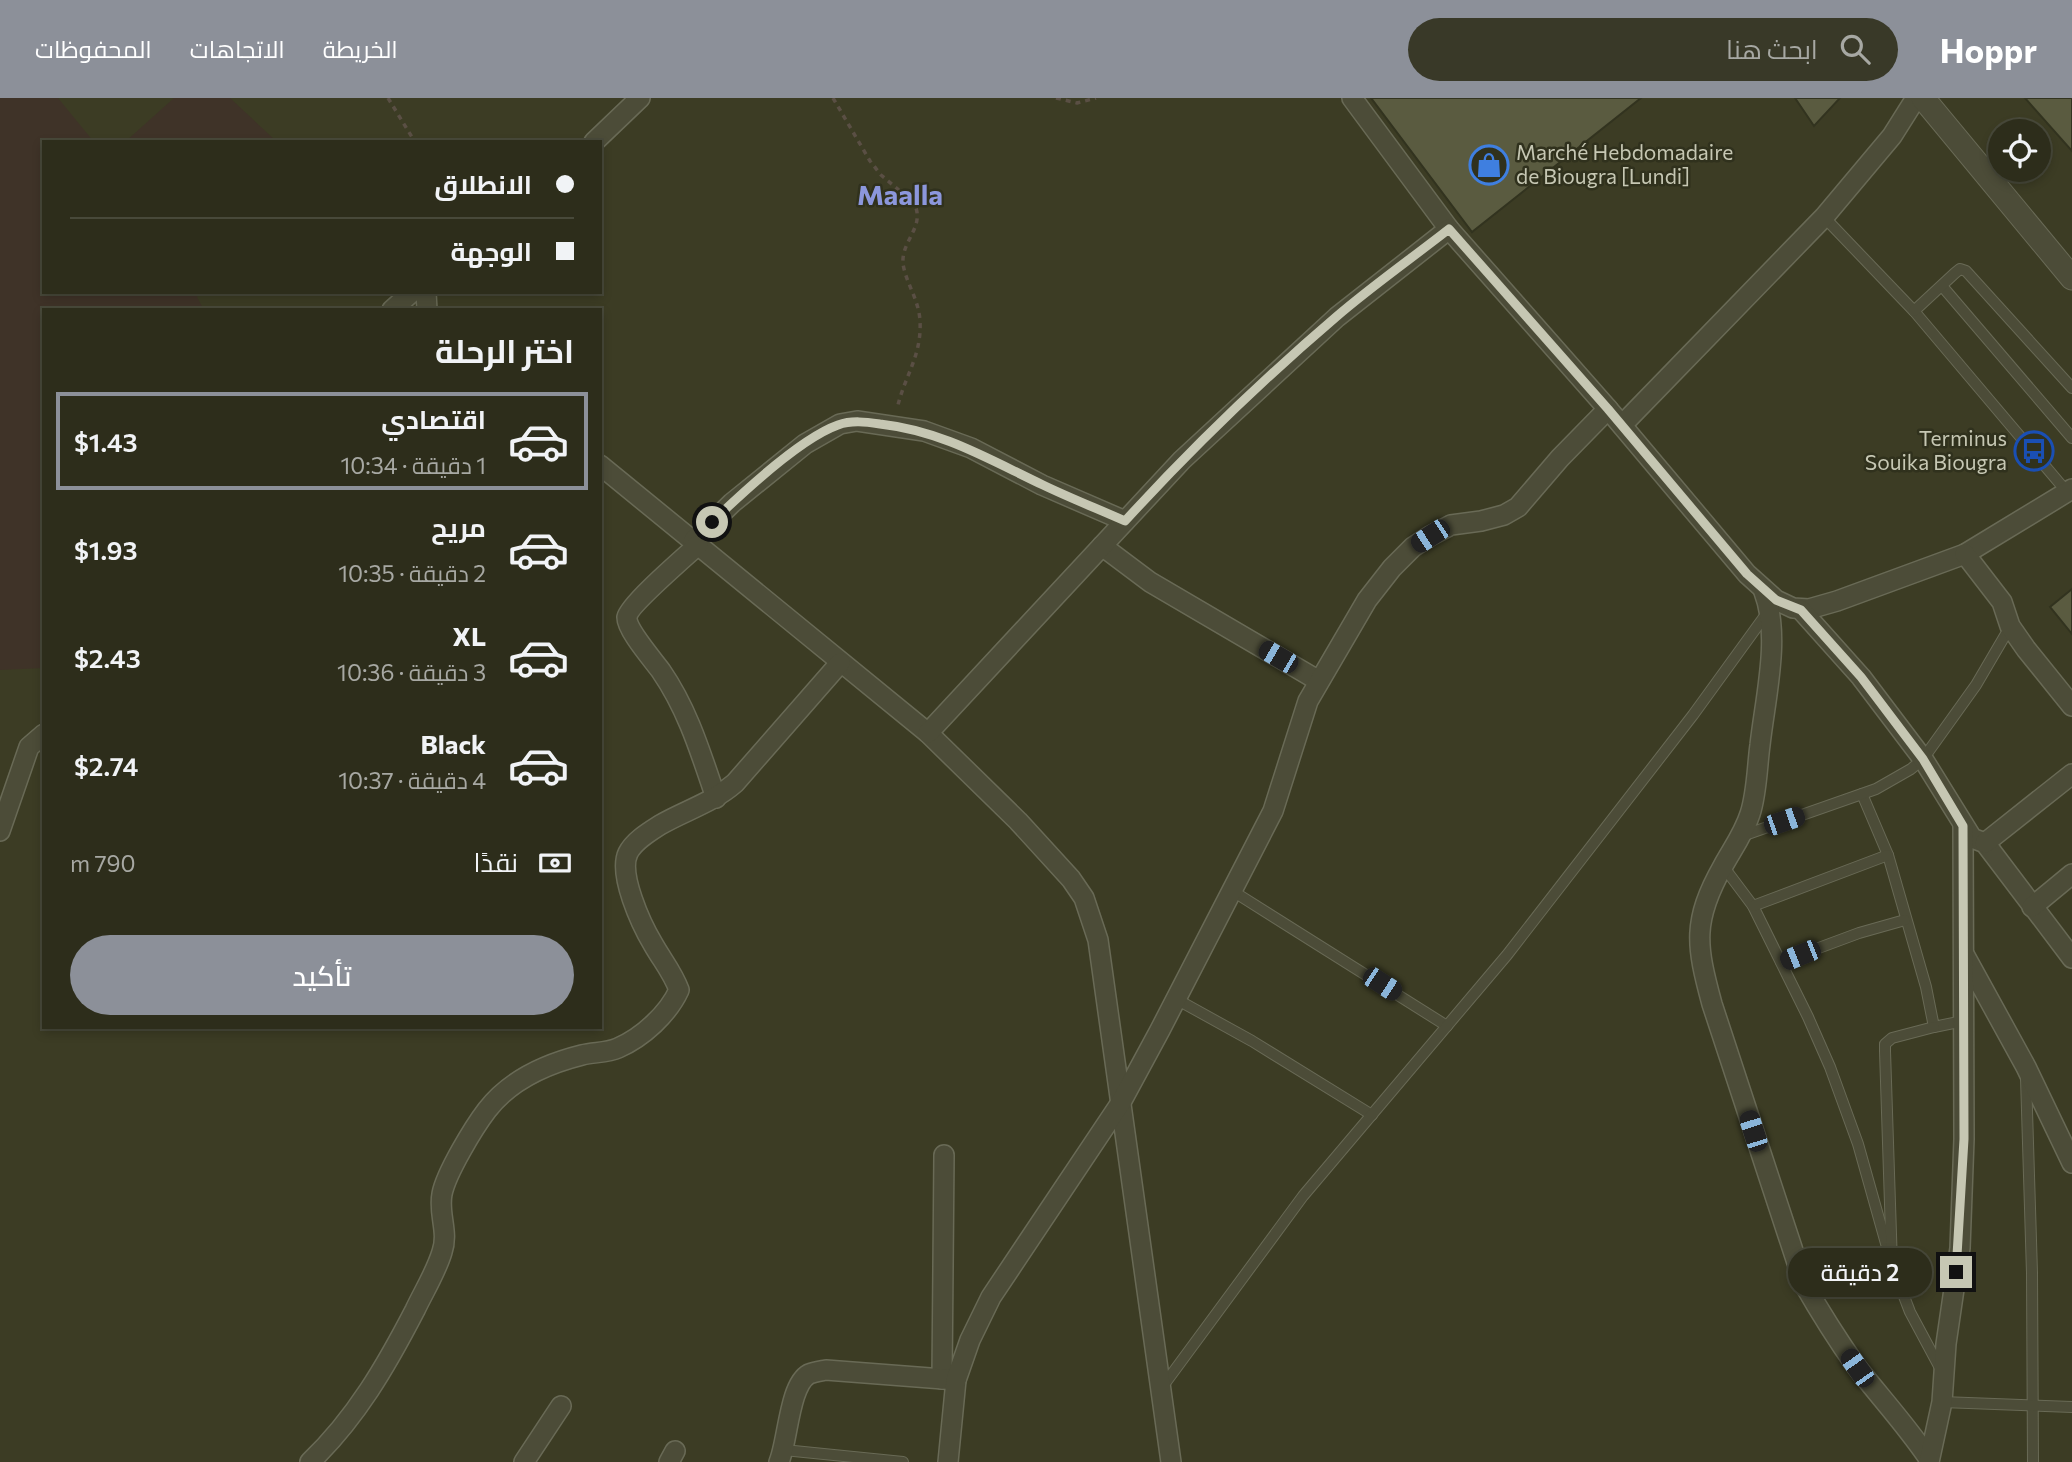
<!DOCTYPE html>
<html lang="ar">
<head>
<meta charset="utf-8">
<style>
  body { margin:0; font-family:Commissioner,Cairo,sans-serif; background:#393928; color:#f1f3f6; direction:rtl; height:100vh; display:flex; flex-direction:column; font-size:26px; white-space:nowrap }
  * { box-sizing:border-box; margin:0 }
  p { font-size:23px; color:#a7a8a3 }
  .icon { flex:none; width:38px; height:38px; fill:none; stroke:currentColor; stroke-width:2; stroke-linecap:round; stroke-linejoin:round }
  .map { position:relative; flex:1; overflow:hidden; direction:ltr }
  .details { position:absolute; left:42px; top:210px; width:560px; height:721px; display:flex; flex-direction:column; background:#2d2d1b; border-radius:0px; box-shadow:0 4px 10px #0003,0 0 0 2px #48493a; direction:rtl }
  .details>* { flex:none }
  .guide { position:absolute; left:42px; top:42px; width:560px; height:154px; border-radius:0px; box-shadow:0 4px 10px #0003,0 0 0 2px #48493a; direction:rtl; display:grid; align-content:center; height:154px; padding:0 28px; background:#2d2d1b }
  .controls { position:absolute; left:1988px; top:21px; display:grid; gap:14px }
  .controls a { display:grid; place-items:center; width:63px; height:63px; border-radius:50%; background:#2d2d1b; box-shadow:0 4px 10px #0003,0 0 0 2px #48493a; font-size:35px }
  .end { position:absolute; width:32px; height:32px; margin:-16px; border:9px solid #c6c7b3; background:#111; box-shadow:0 0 0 4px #111 }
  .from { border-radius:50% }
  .bubble { position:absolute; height:49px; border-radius:24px; background:#2d2d1b; box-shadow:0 4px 10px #0003,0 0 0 2px #48493a; font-size:23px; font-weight:600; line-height:49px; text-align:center; direction:rtl }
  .car { position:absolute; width:21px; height:42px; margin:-21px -10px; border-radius:9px; box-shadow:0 0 5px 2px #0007; background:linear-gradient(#222 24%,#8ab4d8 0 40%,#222 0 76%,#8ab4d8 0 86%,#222 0) }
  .guide b { display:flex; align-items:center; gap:24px; height:66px; font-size:26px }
  .guide b+b { border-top:2px solid #48493a }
  .guide i { width:18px; height:18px; background:#f1f3f6 }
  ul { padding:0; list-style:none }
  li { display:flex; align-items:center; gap:21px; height:98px; margin:0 14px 10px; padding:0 14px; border:4px solid transparent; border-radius:0px }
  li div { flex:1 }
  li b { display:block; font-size:26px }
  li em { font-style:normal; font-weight:600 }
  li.current { border-color:#8c9099 }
  li>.icon { width:63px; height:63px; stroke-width:1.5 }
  h2 { padding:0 28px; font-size:32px; line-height:84px }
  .pay { display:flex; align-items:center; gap:18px; height:77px; padding:0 28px; font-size:26px }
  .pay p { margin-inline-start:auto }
  .cta { display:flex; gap:14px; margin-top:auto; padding:14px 28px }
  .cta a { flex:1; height:80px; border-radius:42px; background:#8c9099; color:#fff; font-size:28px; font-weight:600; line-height:80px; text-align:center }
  header { display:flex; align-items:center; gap:42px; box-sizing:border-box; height:98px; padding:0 35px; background:#8c9099; color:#fff }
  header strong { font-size:33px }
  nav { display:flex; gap:38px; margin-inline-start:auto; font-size:24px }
  .search { width:490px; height:63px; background:#393928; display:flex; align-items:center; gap:18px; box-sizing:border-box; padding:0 24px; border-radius:38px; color:#a7a8a3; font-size:26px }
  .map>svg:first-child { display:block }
</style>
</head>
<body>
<header>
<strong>Hoppr</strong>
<div class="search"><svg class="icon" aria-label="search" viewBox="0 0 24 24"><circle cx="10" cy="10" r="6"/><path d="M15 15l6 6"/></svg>ابحث هنا</div>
<nav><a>الخريطة</a><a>الاتجاهات</a><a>المحفوظات</a></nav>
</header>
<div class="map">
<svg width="2072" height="1364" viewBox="0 0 2072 1364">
  <rect width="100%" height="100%" fill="#3c3c24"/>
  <g fill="#3f3328">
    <path d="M0,0H58L94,44H44V194H200L197,199L204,212H44V570L0,572Z"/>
    <path d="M174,0H230L277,44H125Z"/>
  </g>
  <g fill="#5a5b40" stroke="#32331f" stroke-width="2">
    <path d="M1371,0H1641L1472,134Z"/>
    <path d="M1795,0H1840L1814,28Z"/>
    <path d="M2025,0H2072V53Z"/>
    <path d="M2072,491V536L2050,509Z"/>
  </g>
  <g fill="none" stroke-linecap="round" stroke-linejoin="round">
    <g stroke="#696a56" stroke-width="12">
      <g id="service">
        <path d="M1824,119L1914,213L2067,394"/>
        <path d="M1942,188L2072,340"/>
        <path d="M1914,213L1955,175L1960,171L1966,173L2072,290"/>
        <path d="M1862,696L1888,757L1926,889L1934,929L1963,923"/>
        <path d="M1742,738L1876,691L1911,671L1923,661L1976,587L2010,529"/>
        <path d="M1723,768L1753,808L1808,919L1830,969L1858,1046L1892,1167"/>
        <path d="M1231,792L1447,928"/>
        <path d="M1753,808L1888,757"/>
        <path d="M1781,864L1859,835L1905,822"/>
        <path d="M1176,901L1252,943L1372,1017"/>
        <path d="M1934,929L1892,940L1885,946V953L1892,1167L1910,1214L1940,1270"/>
        <path d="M2026,980L2032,1175L2033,1364"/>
        <path d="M1163,1288L1303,1098L1507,857L1693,617L1767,515"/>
        <path d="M1942,1304L2072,1309"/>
        <path d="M784,1352L903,1364"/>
      </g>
    </g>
    <g stroke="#696a56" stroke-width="22">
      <g id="minor">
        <path d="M1352,0L1449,131L1608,311L1747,476L1776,502L1793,510L1809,511L1837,503L1965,456L2072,391"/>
        <path d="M594,44L640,0"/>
        <path d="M426,194L427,212"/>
        <path d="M392,212L412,194"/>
        <path d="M1622,327L1824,119L1892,38L1916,0"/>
        <path d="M600,367L928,635L1018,723L1071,781L1084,800L1098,842L1171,1364"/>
        <path d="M693,443L732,405L805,346L840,326L857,323L924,333L971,350L1042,387L1125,423"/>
        <path d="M698,447C686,458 629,507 627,519C626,531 653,562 661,573C688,612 701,656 716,700"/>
        <path d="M1102,448L1150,484L1319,583"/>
        <path d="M1965,456L2002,504L2010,528L2026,551L2072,608"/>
        <path d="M1764,494C1781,538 1765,601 1760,647C1757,669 1757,695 1750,716C1744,735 1733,750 1723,768C1692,823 1696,847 1712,906L1804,1186C1820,1214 1837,1241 1856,1268C1880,1299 1907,1328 1929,1361"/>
        <path d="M1801,512L1861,579L1923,661L1972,740L1985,745L2072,860"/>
        <path d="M928,635L1182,362L1337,219L1449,131"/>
        <path d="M0,733L29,649L44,636"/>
        <path d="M1985,745L2072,676"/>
        <path d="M2032,809L2072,776"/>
        <path d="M1965,858L2026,969L2072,1065"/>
        <path d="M942,1281L944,1057"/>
        <path d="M310,1364C356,1320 386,1268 415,1212C424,1193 436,1174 442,1154C449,1134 438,1116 442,1096C446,1075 474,1029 487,1012C510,982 546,966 582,957C594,954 607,955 618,950C643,939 668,916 679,892C673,875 662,862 653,846C641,826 618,776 628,755C634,743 649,734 660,727C686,712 712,705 735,685L840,565"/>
        <path d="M524,1364L561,1308"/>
        <path d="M669,1364L675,1353"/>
        <path d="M779,1364C788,1343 789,1287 809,1276C814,1274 821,1273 826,1272L956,1282"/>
        <path d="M948,1364L956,1282L970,1242L991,1199L1120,1006L1160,932L1273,713L1308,603L1367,502L1392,470L1413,449L1430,438L1451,427L1481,423L1504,417L1518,409L1560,360L1608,311"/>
        <path d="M1929,1364L1942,1304L1946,1246L1960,1150L1964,1041L1963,728"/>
      </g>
    </g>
    <g stroke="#696a56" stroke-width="25">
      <path id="tertiary" d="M1923,0L2072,180"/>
    </g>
    <g stroke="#5a4f44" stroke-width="3.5" stroke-dasharray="5 5" stroke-linecap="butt">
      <path d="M388,0L415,44"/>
      <path d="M833,0L870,63L881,77L914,105C926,129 901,142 903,166C906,185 919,202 920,223C922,258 904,279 897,311"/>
      <path d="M1056,0L1077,5L1096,0"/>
    </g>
    <use href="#service" stroke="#4c4c38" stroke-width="10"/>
    <use href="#minor" stroke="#4c4c38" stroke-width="19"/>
    <use href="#tertiary" stroke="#4c4c38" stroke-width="23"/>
  </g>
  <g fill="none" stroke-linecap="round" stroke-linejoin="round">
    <path stroke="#c6c7b3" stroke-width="9" d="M712,424C741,396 801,340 838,327C852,322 866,324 880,326C942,333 988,361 1043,387C1070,400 1098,411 1125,423C1191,351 1261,283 1336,219C1372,188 1412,160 1449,131L1608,311L1747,476L1776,502L1801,512L1861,579L1923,661L1963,728L1964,1041L1956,1174"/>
  </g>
  <defs>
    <g id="shop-ring" transform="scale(2.0125)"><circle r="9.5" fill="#30311d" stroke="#3f7fe0" stroke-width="1.5"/><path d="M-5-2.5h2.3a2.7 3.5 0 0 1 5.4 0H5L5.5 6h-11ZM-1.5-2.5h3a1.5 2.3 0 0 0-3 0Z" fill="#3f7fe0"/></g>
    <g id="bus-ring" transform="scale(2.0125)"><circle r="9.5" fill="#30311d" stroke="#1a4fb4" stroke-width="1.5"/><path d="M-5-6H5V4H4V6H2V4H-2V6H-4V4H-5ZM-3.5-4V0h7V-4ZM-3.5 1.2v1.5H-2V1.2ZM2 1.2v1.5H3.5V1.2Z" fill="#1a4fb4"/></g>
  </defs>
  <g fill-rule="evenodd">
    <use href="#shop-ring" x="1489" y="67"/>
    <use href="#bus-ring" x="2034" y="353"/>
  </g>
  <g text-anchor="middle" stroke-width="5" stroke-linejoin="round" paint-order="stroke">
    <g font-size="21" fill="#c6c7b3" stroke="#30311d" text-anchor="start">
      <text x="1516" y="62">Marché Hebdomadaire<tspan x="1516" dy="24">de Biougra [Lundi]</tspan></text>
      <text x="2007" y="348" text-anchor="end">Terminus<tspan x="2007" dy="24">Souika Biougra</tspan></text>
    </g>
    <g font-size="28" font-weight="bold" fill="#8c97dc" stroke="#30311d">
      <text x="900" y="107">Maalla</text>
    </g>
  </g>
</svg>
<div class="controls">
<a><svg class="icon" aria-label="locate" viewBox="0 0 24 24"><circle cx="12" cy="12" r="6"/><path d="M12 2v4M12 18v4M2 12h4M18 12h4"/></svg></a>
</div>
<i class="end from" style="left:712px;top:424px"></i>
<i class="end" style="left:1956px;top:1174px"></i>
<div class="bubble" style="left:1788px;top:1150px;width:144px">2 دقيقة</div>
<i class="car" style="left:1430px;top:438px;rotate:237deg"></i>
<i class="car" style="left:1278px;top:559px;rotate:300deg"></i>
<i class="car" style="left:1784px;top:723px;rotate:71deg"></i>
<i class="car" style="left:1800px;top:857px;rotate:248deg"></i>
<i class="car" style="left:1382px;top:886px;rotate:123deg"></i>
<i class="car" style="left:1753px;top:1033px;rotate:342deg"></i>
<i class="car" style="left:1857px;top:1270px;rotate:325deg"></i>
<div class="guide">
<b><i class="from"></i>الانطلاق</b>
<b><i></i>الوجهة</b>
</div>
<section class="details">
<h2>اختر الرحلة</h2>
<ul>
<li class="current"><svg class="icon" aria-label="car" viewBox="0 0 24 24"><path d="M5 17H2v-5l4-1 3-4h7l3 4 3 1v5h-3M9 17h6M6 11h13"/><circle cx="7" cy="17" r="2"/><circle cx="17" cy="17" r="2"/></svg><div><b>اقتصادي</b><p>1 دقيقة · 10:34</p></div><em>$1.43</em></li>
<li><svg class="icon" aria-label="car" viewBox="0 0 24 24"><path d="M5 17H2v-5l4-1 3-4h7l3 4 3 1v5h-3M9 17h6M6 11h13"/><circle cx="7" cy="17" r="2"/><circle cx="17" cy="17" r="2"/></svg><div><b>مريح</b><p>2 دقيقة · 10:35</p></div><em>$1.93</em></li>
<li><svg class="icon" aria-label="car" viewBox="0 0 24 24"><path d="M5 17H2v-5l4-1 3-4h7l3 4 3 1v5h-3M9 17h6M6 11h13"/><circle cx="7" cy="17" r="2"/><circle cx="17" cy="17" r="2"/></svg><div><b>XL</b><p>3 دقيقة · 10:36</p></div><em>$2.43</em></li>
<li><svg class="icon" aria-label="car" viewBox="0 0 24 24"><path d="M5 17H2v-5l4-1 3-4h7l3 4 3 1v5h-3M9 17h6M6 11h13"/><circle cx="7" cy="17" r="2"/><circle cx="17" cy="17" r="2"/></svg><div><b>Black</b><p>4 دقيقة · 10:37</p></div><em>$2.74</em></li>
</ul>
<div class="pay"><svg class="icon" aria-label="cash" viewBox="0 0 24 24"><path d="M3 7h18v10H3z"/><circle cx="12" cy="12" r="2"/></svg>نقدًا<p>790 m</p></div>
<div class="cta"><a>تأكيد</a></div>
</section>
</div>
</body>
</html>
